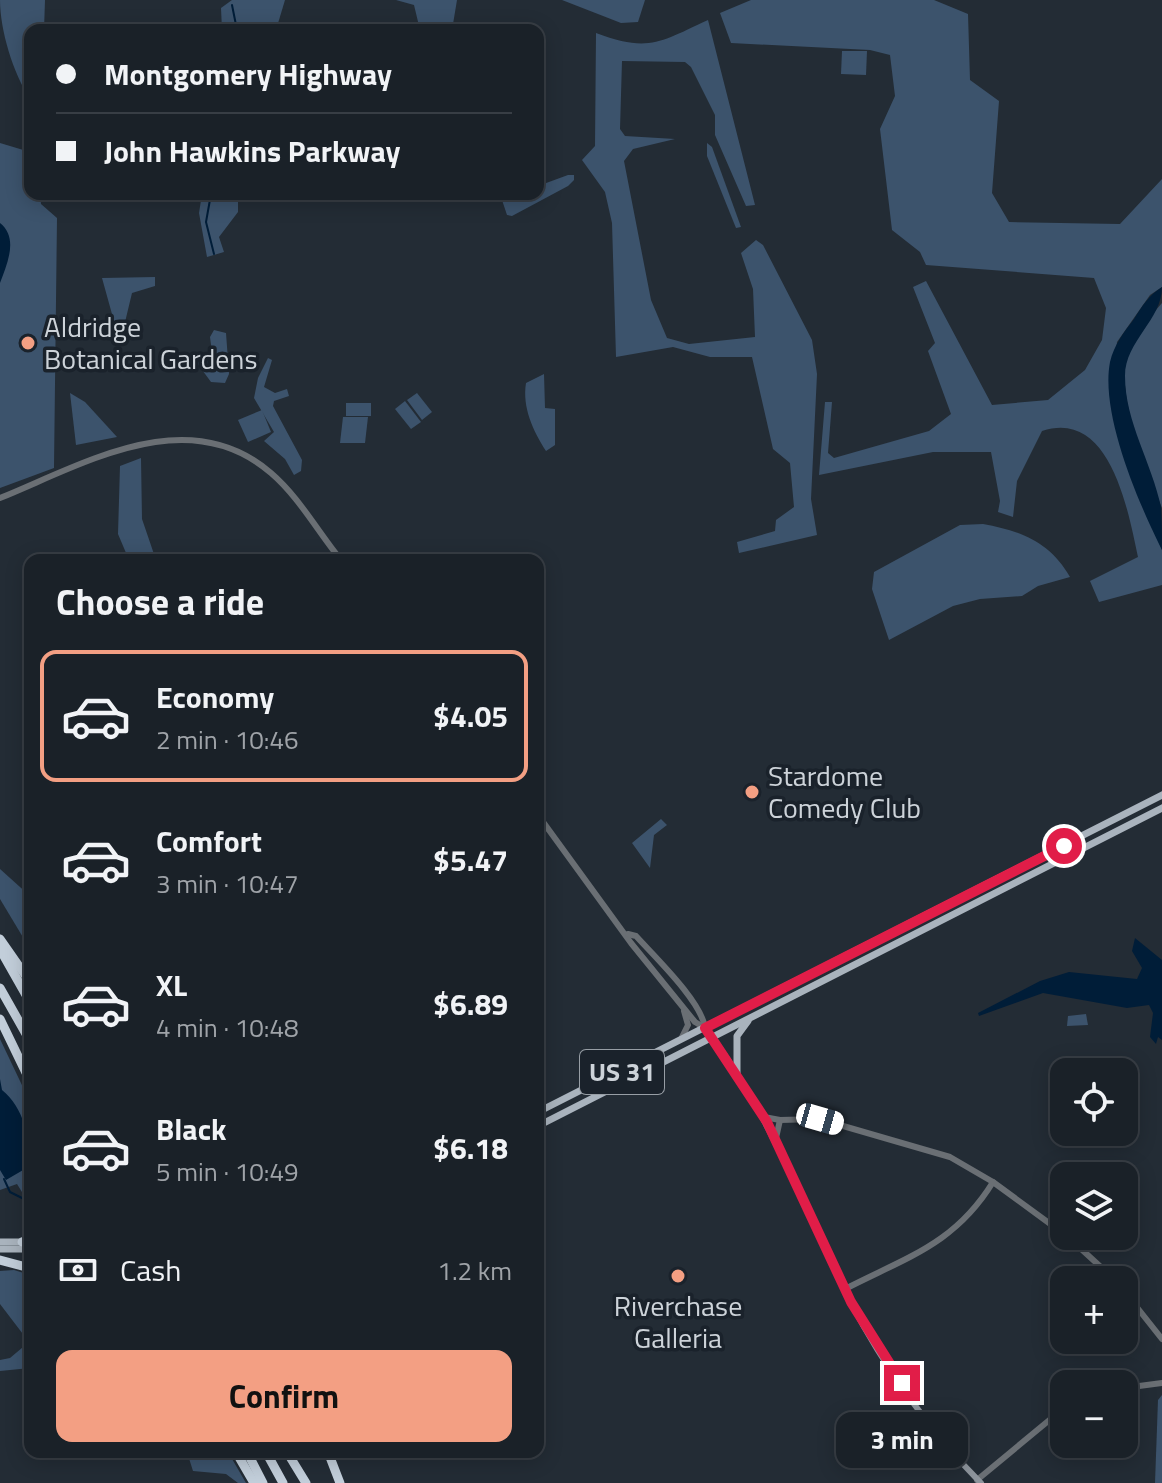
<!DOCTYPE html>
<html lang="en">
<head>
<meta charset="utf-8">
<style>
  body { margin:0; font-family:"Titillium Web",sans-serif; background:#272e34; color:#f1f3f6; height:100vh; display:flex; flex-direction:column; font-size:30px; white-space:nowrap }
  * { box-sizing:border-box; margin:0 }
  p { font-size:26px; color:#9fa3a8 }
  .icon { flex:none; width:44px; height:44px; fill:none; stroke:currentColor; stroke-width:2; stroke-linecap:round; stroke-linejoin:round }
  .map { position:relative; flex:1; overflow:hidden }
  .side { position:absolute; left:24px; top:554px; width:520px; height:904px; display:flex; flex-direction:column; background:#1a2128; border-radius:16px; box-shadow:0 4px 20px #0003,0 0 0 2px #383e45 }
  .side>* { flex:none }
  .hud { position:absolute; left:24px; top:24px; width:520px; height:176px; border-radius:16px; box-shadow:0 4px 20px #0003,0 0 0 2px #383e45; display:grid; align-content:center; height:176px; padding:0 32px; background:#1a2128 }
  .controls { position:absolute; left:1050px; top:1058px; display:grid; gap:16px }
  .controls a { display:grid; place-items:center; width:88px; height:88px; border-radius:16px; background:#1a2128; box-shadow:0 4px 20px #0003,0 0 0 2px #383e45; font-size:40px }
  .end { position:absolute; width:36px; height:36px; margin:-18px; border:10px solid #e11d48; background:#fff; box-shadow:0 0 0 4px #fff }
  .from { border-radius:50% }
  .bubble { position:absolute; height:56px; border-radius:16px; background:#1a2128; box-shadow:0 4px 20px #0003,0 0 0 2px #383e45; font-size:26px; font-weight:700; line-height:56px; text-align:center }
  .car { position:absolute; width:24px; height:48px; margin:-24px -12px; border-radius:10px; box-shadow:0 0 6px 2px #0007; background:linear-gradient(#fff 24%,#345 0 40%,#fff 0 76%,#345 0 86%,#fff 0) }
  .hud b { display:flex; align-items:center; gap:28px; height:76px; font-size:30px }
  .hud b+b { border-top:2px solid #383e45 }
  .hud i { width:20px; height:20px; background:#f1f3f6 }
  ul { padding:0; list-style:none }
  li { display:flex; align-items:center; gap:24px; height:132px; margin:0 16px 12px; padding:0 16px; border:4px solid transparent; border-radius:16px }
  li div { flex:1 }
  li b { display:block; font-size:30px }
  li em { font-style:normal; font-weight:700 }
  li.active { border-color:#f39f83 }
  li>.icon { width:72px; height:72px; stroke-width:1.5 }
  h2 { padding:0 32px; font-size:36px; line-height:96px }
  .pay { display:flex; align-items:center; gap:20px; height:88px; padding:0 32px; font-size:30px }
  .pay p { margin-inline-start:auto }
  .action { display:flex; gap:16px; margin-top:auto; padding:16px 32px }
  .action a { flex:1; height:92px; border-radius:16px; background:#f39f83; color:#111; font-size:32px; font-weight:700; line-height:92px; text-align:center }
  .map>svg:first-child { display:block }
</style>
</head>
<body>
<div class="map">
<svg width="1162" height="1483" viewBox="0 0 1162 1483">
  <rect width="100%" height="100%" fill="#232c35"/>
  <g fill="#3c536c">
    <path d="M0,0H45L44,30H30V99C13,73 0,30 0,0Z"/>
    <path d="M232,0H285L276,30H222L221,8Z"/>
    <path d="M396,0H457L452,30H420L414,5Z"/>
    <path d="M562,0H645L638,22L621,23Z"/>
    <path d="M751,0H934L968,14L970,80L999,101L992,193L1009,222L1120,224L1162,179V287L1150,295L1117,342L1112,405L1123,453L1162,550V585L1099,602L1090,581L1138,557C1128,510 1110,408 1042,431L1017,481L1013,517L998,512L1000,501L991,452H933L819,475L825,402H832L828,453L834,458L929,431L951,414L928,351L935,343L913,287L926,281L992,405L1048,400L1085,370L1102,340L1106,308L1094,278L926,265L920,252L892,230L880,129L895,96L890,55L870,50L731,43L720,13Z"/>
    <path d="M708,20L755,205L746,206L715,135V115L691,67L685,62L622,61L620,129L625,136L675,139L633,149L624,161L651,300L667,338L689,344L755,337L753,289L741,253L756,240L763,245L812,340L817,374L811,499L817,535L739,553L737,542L775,531L776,520L794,507L790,463L773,449L752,357H710L673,347L616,357L612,223L605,192L582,160L595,146L596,33C649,53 660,42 708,20Z"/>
    <path d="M842,51H867L866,75L841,74Z"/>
    <path d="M0,143L30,152V194H40L41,204L57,218L54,468L0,488Z"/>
    <path d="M707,143L712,147L741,227L736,228L707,156Z"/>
    <path d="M568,175H574V180L568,186L512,216L507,215L500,194H538V186Z"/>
    <path d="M202,194H238V212L219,237L224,252L207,257L199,213Z"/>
    <path d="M155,277V286L132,293L120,343L102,278Z"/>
    <path d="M1162,303V508C1147,468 1118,402 1126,360C1130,343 1151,315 1162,303Z"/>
    <path d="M214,330L226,333L229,374L225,383L211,382L197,363L212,352L210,337Z"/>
    <path d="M268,358L272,360L264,387L275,393L287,389L289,396L274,401L273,406L302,460L301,471L294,475L285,459L264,441L274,432L254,398L258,378Z"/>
    <path d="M544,374L545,408L555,409V445L546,451C533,431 522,407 526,383Z"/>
    <path d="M70,393L85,402L117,437L76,445Z"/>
    <path d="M417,393L432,412L422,420L407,400Z"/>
    <path d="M405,401L421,422L411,429L395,409Z"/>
    <rect x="346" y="403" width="25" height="13"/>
    <path d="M262,410L271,432L248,442L238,420Z"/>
    <path d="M343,417H368L365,443H340Z"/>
    <path d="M141,458L142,519L156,560H129L118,534L120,466Z"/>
    <path d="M983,524C1021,531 1050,542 1070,577L1038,586L1022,596L980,599L953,606L889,640L872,589L874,572L960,525Z"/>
    <path d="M661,819L667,825L654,835L650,868L632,843Z"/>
    <path d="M0,869L30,896V949L0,899Z"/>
    <path d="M1086,1014L1088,1025L1067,1026L1068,1016Z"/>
    <path d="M0,1039L30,1102V1205L17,1184L0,1190Z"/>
    <path d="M14,1270L30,1275V1368L0,1371V1360L10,1358L29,1342L0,1304V1271Z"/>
    <path d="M1162,1395V1483H1155L1158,1400Z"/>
    <path d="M187,1452H228L246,1483H238L226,1474L193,1471Z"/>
  </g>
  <g fill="#001d38">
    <path d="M0,223C19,238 7,264 0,283Z"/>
    <path d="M1162,287C1162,320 1125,341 1125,376C1125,422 1152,463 1161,507C1162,520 1162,537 1162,550C1139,504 1100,414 1110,362C1114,345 1124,332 1134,319C1142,306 1149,295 1162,287Z"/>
    <path d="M1135,938L1162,960V1040L1158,1037L1156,1044L1150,1037L1153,1013L1149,1005L1127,1008L1043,993L979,1016L978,1013L1040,981L1069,972L1137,979L1142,968L1132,951Z"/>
    <path d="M0,1079L2,1090C24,1108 30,1138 30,1166L6,1180L0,1170Z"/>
  </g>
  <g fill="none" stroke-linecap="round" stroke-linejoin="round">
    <g stroke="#001d38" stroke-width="2">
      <path d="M232,5L237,30"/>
      <path d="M211,194L206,222L214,254"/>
      <path d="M4,1179L10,1192L30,1202"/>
    </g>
    <g stroke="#6a6f74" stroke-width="6">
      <path d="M0,498C84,464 188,401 271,473C299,497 318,532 341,560"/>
      <path d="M538,815L631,943L695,1022L705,1028"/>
      <path d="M628,934L636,936C655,957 702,1002 705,1028"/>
      <path d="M682,1037L688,1025L684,1011"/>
      <path d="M764,1117L780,1120L819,1119L950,1157L993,1182L1064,1234"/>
      <path d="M776,1138L780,1120"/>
      <path d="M1067,1236L1115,1280"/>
      <path d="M845,1289C907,1257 955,1244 993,1182"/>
      <path d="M1124,1291L1162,1339"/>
      <path d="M1124,1388L1162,1383"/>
      <path d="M977,1480L1064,1408"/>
    </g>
    <path stroke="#8e959d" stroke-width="6" d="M705,1028C770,1111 803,1208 850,1301C883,1365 930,1432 981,1483"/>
    <g stroke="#a9b3bd" stroke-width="7">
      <path d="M737,1075V1036L748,1021"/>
      <path d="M538,1112L1162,795"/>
      <path d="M538,1126L1162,808"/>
      <path d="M0,1242H24"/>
      <path d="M0,1249H30"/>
    </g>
    <g stroke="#c2ceda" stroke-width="9">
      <path d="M0,939L30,982"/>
      <path d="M0,949L30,1002"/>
      <path d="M0,988L30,1041"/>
      <path d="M0,1019L30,1081"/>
      <path d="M22,1242L30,1239"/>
      <path d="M0,1260L30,1268"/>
      <path d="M236,1452L254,1483"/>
      <path d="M247,1452L263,1483"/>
      <path d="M266,1452L283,1483"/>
      <path d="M287,1452L306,1483"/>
      <path d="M328,1452L340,1483"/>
    </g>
  </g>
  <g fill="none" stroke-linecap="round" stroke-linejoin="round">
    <path stroke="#e11d48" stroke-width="10" d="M902,1383L851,1302L767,1122L705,1028L1064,846"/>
  </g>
  <g fill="#f39f83" stroke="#1a222b" stroke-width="3">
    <circle cx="28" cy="343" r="8"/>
    <circle cx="752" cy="792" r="8"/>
    <circle cx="678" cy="1276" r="8"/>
  </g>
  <g text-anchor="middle" stroke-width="7" stroke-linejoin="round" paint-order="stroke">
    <rect fill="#1a222b" stroke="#979ea5" stroke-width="2" x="580" y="1050" width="84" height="44" rx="6"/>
    <g font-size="26" font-weight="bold" fill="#cdd3d9">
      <text x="622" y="1081">US 31</text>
    </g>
    <g font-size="28" fill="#cdd3d9" stroke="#1a222b" text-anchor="start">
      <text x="44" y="337">Aldridge<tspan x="44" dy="32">Botanical Gardens</tspan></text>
      <text x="768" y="786">Stardome<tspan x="768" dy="32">Comedy Club</tspan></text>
      <text x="678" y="1316" text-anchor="middle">Riverchase<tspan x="678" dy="32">Galleria</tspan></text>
    </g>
  </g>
</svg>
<div class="controls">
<a><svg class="icon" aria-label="locate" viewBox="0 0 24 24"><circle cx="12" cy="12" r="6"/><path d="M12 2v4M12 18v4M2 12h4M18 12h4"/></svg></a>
<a><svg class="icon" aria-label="layers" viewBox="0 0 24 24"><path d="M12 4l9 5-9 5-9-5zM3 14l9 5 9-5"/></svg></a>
<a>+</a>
<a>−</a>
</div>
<i class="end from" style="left:1064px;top:846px"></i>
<i class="end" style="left:902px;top:1383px"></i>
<div class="bubble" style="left:836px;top:1412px;width:132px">3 min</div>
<i class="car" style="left:820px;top:1119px;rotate:106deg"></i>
<div class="hud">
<b><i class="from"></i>Montgomery Highway</b>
<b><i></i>John Hawkins Parkway</b>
</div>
<section class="side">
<h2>Choose a ride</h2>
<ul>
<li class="active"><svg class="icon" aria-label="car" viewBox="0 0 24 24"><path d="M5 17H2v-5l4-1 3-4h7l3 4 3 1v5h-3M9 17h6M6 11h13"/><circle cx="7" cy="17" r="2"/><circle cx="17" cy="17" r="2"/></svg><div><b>Economy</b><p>2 min · 10:46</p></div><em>$4.05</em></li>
<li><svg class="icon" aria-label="car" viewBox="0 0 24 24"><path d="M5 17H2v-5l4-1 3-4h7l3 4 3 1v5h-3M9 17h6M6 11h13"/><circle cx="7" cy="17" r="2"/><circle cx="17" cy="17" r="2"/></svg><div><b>Comfort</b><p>3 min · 10:47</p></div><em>$5.47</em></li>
<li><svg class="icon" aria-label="car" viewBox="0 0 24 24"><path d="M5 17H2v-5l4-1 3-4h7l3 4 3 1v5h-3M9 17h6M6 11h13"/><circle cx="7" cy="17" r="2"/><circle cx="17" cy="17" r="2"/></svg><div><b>XL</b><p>4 min · 10:48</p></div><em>$6.89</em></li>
<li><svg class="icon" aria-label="car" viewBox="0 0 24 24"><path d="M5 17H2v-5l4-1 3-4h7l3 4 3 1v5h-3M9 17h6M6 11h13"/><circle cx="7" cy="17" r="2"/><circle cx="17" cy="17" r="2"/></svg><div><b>Black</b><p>5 min · 10:49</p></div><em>$6.18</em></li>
</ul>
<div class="pay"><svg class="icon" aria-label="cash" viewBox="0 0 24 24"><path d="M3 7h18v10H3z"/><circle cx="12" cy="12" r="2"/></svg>Cash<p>1.2 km</p></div>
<div class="action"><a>Confirm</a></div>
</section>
</div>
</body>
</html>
